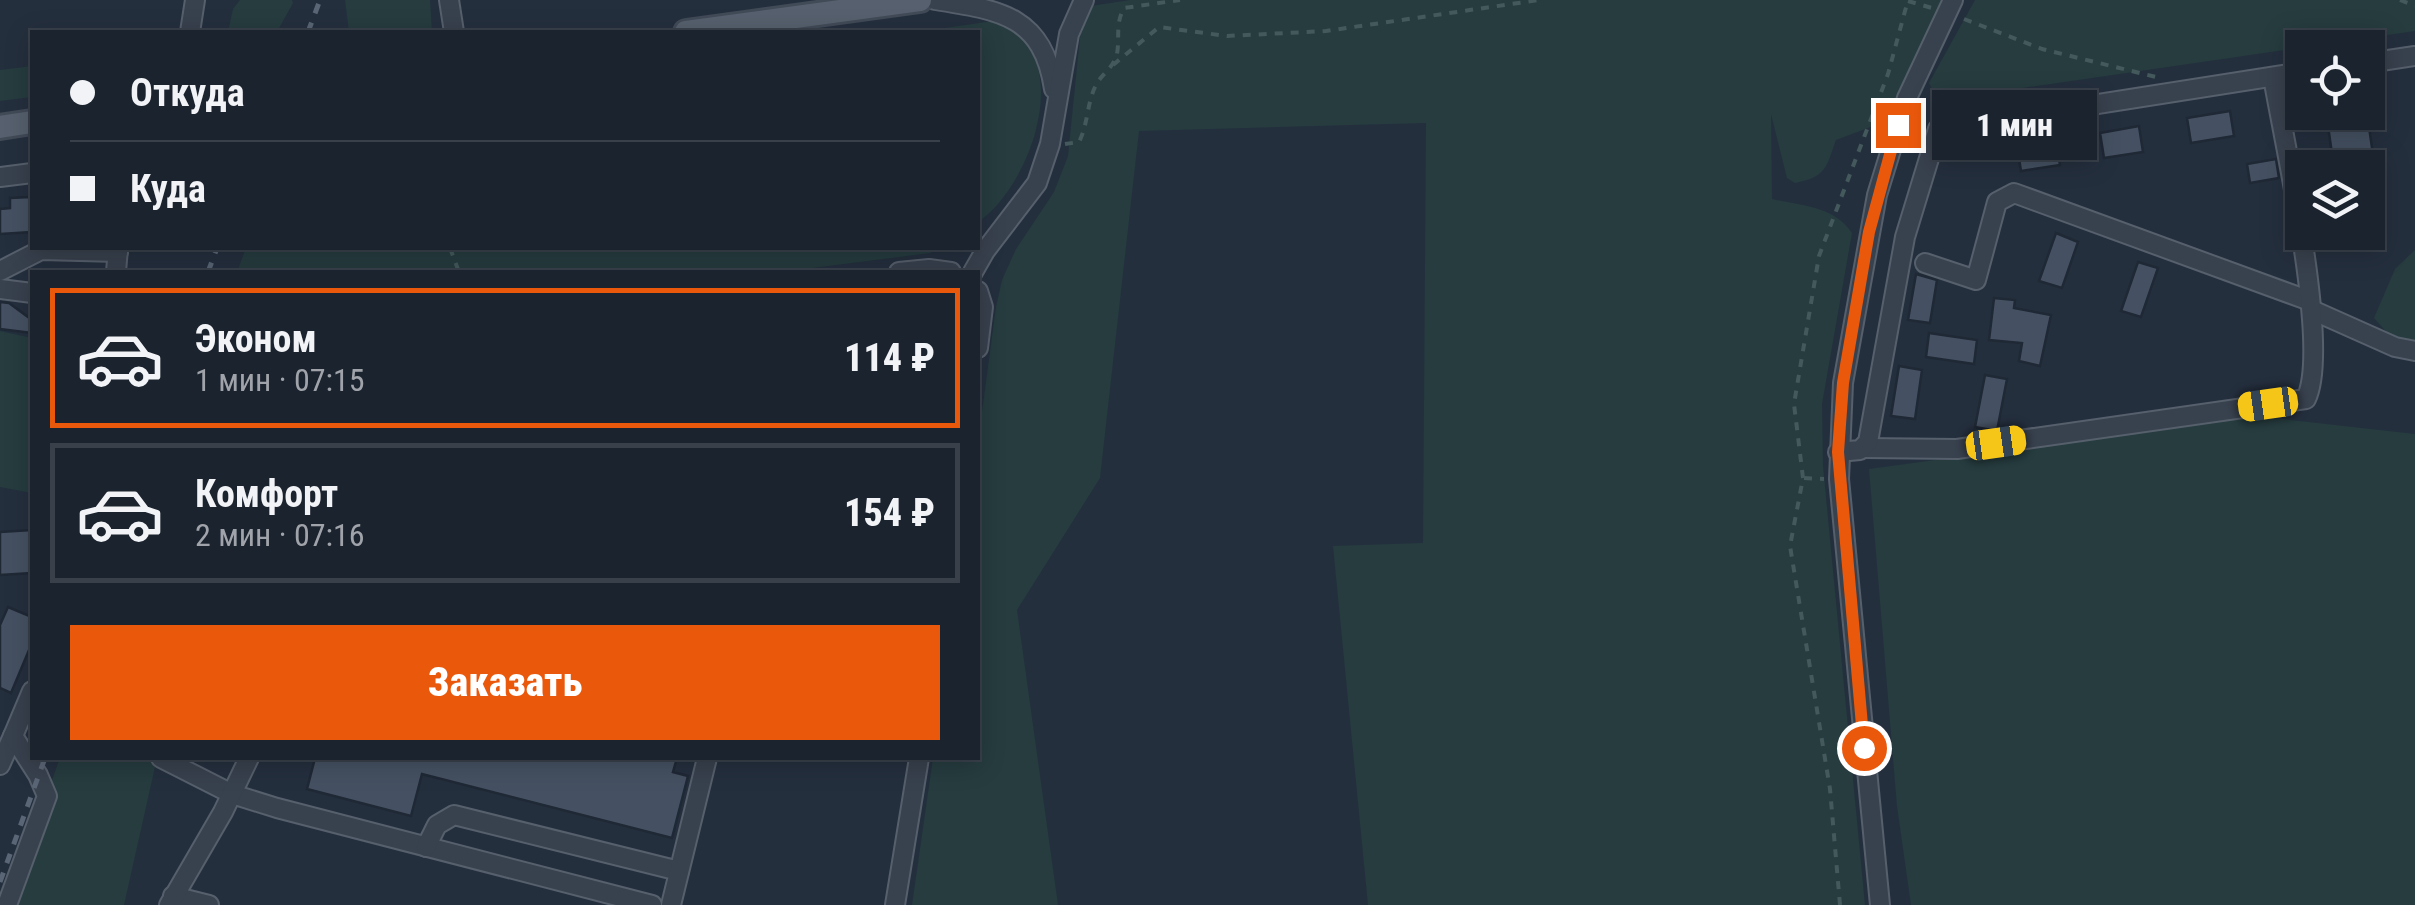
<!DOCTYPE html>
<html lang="ru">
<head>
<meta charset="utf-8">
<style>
  body { margin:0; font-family:"Roboto Condensed",sans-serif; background:#242b36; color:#f1f3f6; height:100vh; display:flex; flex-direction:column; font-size:38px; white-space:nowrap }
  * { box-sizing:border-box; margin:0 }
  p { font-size:32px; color:#a0a4aa }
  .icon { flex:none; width:55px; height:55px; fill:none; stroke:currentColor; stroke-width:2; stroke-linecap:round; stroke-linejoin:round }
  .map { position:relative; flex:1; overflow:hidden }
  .side { position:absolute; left:30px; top:270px; width:950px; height:490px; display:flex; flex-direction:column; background:#1b232e; border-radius:0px; box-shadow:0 5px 25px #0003,0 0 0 2px #39404a }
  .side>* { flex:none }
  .banner { position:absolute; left:30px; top:30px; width:950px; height:220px; border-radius:0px; box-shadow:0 5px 25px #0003,0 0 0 2px #39404a; display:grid; align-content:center; height:220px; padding:0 40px; background:#1b232e }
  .tools { position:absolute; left:2285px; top:30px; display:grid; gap:20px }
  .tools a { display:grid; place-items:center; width:100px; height:100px; border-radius:0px; background:#1b232e; box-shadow:0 5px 25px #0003,0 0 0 2px #39404a; font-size:50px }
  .end { position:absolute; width:45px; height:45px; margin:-22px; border:12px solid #ea580c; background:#fff; box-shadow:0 0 0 5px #fff }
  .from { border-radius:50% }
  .bubble { position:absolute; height:70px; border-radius:0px; background:#1b232e; box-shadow:0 5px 25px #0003,0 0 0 2px #39404a; font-size:32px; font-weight:800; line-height:70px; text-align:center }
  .car { position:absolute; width:30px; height:60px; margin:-30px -15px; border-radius:12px; box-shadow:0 0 8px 2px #0007; background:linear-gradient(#f5c518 24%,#345 0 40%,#f5c518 0 76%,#345 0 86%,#f5c518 0) }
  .banner b { display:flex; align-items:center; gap:35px; height:95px; font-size:38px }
  .banner b+b { border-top:2px solid #39404a }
  .banner i { width:25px; height:25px; background:#f1f3f6 }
  ul { padding:18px 0 0; list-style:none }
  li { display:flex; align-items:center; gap:30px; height:140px; margin:0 20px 15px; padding:0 20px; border:5px solid #39404a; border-radius:0px }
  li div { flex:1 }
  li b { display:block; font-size:38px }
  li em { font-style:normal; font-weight:800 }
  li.on { border-color:#ea580c }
  li>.icon { width:90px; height:90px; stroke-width:1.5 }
  .button { display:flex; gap:20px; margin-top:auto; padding:20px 40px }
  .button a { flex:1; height:115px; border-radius:0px; background:#ea580c; color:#fff; font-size:40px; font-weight:800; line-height:115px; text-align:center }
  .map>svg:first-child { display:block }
</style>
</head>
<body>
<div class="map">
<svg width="2415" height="905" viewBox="0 0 2415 905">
  <rect width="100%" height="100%" fill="#242f3e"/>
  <g fill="#263c3f">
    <path d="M240,0H292L293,3L277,32H228L233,9Z"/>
    <path d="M345,0H430L432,32H349Z"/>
    <path d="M1130,0H1943L1892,119L1836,140C1826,168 1826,177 1795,183L1787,178L1771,114L1772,199C1802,206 1834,206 1852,233L1822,404L1823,466L1865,905H1368L1333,546L1423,543L1426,123L1139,131L1100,478L1017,610L1058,905H912L933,758H978V442L996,307L1002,280L1016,249L1054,192L1068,156L1080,37L1091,6Z"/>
    <path d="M1975,0H2415V31L1954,98L1935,95L1929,83Z"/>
    <path d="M993,21C1001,25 1013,29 1020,36C1068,82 1025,191 978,222V32H917Z"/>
    <path d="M32,66V97L0,101V70Z"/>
    <path d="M246,248H939L930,253L781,272H237Z"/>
    <path d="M2415,250V346L2391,337L2374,318L2395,269Z"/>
    <path d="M0,331L32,338V493L0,487Z"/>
    <path d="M2256,416L2415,434V905H1911L1897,806L1869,469Z"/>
    <path d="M60,758H157L124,905H7Z"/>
  </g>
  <g fill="#455162" stroke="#1f2835" stroke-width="2.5">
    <path d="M2230,111L2234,136L2191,143L2187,118Z"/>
    <path d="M2326,112H2352L2354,130L2369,127L2375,168H2334Z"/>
    <path d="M2139,126L2143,152L2104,158L2100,133Z"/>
    <path d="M2056,140L2060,165L2021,171L2017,146Z"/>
    <path d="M2276,159L2279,178L2250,183L2247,164Z"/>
    <path d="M30,197L32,232L0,234V209L10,208V198Z"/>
    <path d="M2056,233L2078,242L2062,288L2039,281Z"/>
    <path d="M2138,262L2158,268L2141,317L2121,311Z"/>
    <path d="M1916,274L1937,280L1930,323L1908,320Z"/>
    <path d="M1994,298L2015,300L2014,308L2051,315L2040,366L2019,361L2022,343L1989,340Z"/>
    <path d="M0,302L9,303L32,320V333L0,329Z"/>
    <path d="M1929,333L1977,340L1974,364L1926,357Z"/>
    <path d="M1899,366L1922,370L1915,419L1891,416Z"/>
    <path d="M1985,375L2007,379L1997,431L1975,427Z"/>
    <path d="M32,530V573L0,575V532Z"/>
    <path d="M8,607L32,617V643L11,693L0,688V625Z"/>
    <path d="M315,758H677L673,772L688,776L672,838L422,774L411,816L307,789Z"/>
  </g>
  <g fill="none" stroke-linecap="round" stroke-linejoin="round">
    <g stroke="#565f6c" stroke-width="22">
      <g id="minor">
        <path d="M449,0L454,32"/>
        <path d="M935,0C999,10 1043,15 1054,89"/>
        <path d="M190,32L195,0"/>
        <path d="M2368,63L2415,56"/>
        <path d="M0,177L32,173"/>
        <path d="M1925,263L1976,280L1997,202L2014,193L2310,301"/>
        <path d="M0,271L41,250L118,252"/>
        <path d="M116,272L118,248"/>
        <path d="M899,272L929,269L951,272"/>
        <path d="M973,272L985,251L1037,183L1050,144L1069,34L1084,0"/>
        <path d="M0,289L32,293"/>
        <path d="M978,291L983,307L978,348"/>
        <path d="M2312,310L2395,347L2415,351"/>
        <path d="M1865,448L1957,449L2306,399C2331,348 2284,142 2273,77"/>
        <path d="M1838,452L1860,450L1868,442L1905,237L1938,129L2302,72"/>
        <path d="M161,758L232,794L277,808L652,905"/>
        <path d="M0,765L13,736"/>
        <path d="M426,847L437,825L454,815L679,871"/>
        <path d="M173,896L209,905"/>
        <path d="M7,905L47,796L38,775L13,736L32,691"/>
        <path d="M169,905L223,812L249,758"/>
        <path d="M671,905L707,758"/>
        <path d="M895,905L919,758"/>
        <path d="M1880,905L1839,479L1843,383L1877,195L1907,98L1953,0"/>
      </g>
    </g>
    <g stroke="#414a57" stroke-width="28">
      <g id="major">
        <path d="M686,32L920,0"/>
        <path d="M0,127L32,122"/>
      </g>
    </g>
    <g stroke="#44595c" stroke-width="4" stroke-dasharray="8 8" stroke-linecap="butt">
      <path d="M2400,0L2415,6"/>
      <path d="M1908,1L1932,8"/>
      <path d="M1964,19L2042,49L2156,77"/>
      <path d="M1113,65L1159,27L1227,36L1326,31L1539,0"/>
      <path d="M1065,144L1079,142C1088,124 1087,104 1095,87C1100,75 1113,69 1117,54C1120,37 1115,24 1124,8L1180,0"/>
      <path d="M450,248L459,272"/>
      <path d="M1804,478L1824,479"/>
      <path d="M1840,905L1830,789L1790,546L1803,478L1794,404L1819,256L1888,74L1908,0"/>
    </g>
    <use href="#minor" stroke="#38414e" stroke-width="18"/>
    <use href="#major" stroke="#56606e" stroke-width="22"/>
    <g stroke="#5a6575" stroke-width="5" stroke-dasharray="10 10" stroke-linecap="butt">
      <path d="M308,32L320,0"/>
      <path d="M208,272L217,248"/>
      <path d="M0,882L45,758"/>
    </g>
  </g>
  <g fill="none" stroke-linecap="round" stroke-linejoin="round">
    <path stroke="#ea580c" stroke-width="12" d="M1864,748L1838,452L1843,383L1869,232L1898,125"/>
  </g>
</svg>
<div class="tools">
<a><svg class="icon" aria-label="locate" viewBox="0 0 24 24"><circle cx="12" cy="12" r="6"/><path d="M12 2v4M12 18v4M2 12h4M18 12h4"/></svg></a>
<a><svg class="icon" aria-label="layers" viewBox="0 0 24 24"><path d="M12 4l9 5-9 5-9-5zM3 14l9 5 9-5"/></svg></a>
</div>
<i class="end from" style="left:1864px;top:748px"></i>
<i class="end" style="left:1898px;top:125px"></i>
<div class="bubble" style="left:1932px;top:90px;width:165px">1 мин</div>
<i class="car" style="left:2268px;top:404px;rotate:262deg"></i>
<i class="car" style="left:1996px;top:443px;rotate:82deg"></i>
<div class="banner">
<b><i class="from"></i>Откуда</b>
<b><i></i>Куда</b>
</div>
<section class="side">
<ul>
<li class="on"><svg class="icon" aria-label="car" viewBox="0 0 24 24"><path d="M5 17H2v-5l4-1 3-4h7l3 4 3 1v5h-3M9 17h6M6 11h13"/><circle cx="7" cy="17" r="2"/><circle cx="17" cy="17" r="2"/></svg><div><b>Эконом</b><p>1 мин · 07:15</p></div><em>114 ₽</em></li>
<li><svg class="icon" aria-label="car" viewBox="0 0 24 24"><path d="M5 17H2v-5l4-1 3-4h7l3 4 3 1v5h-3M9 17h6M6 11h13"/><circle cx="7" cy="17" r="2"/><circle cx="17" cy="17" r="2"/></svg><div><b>Комфорт</b><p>2 мин · 07:16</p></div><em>154 ₽</em></li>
</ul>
<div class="button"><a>Заказать</a></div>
</section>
</div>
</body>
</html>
